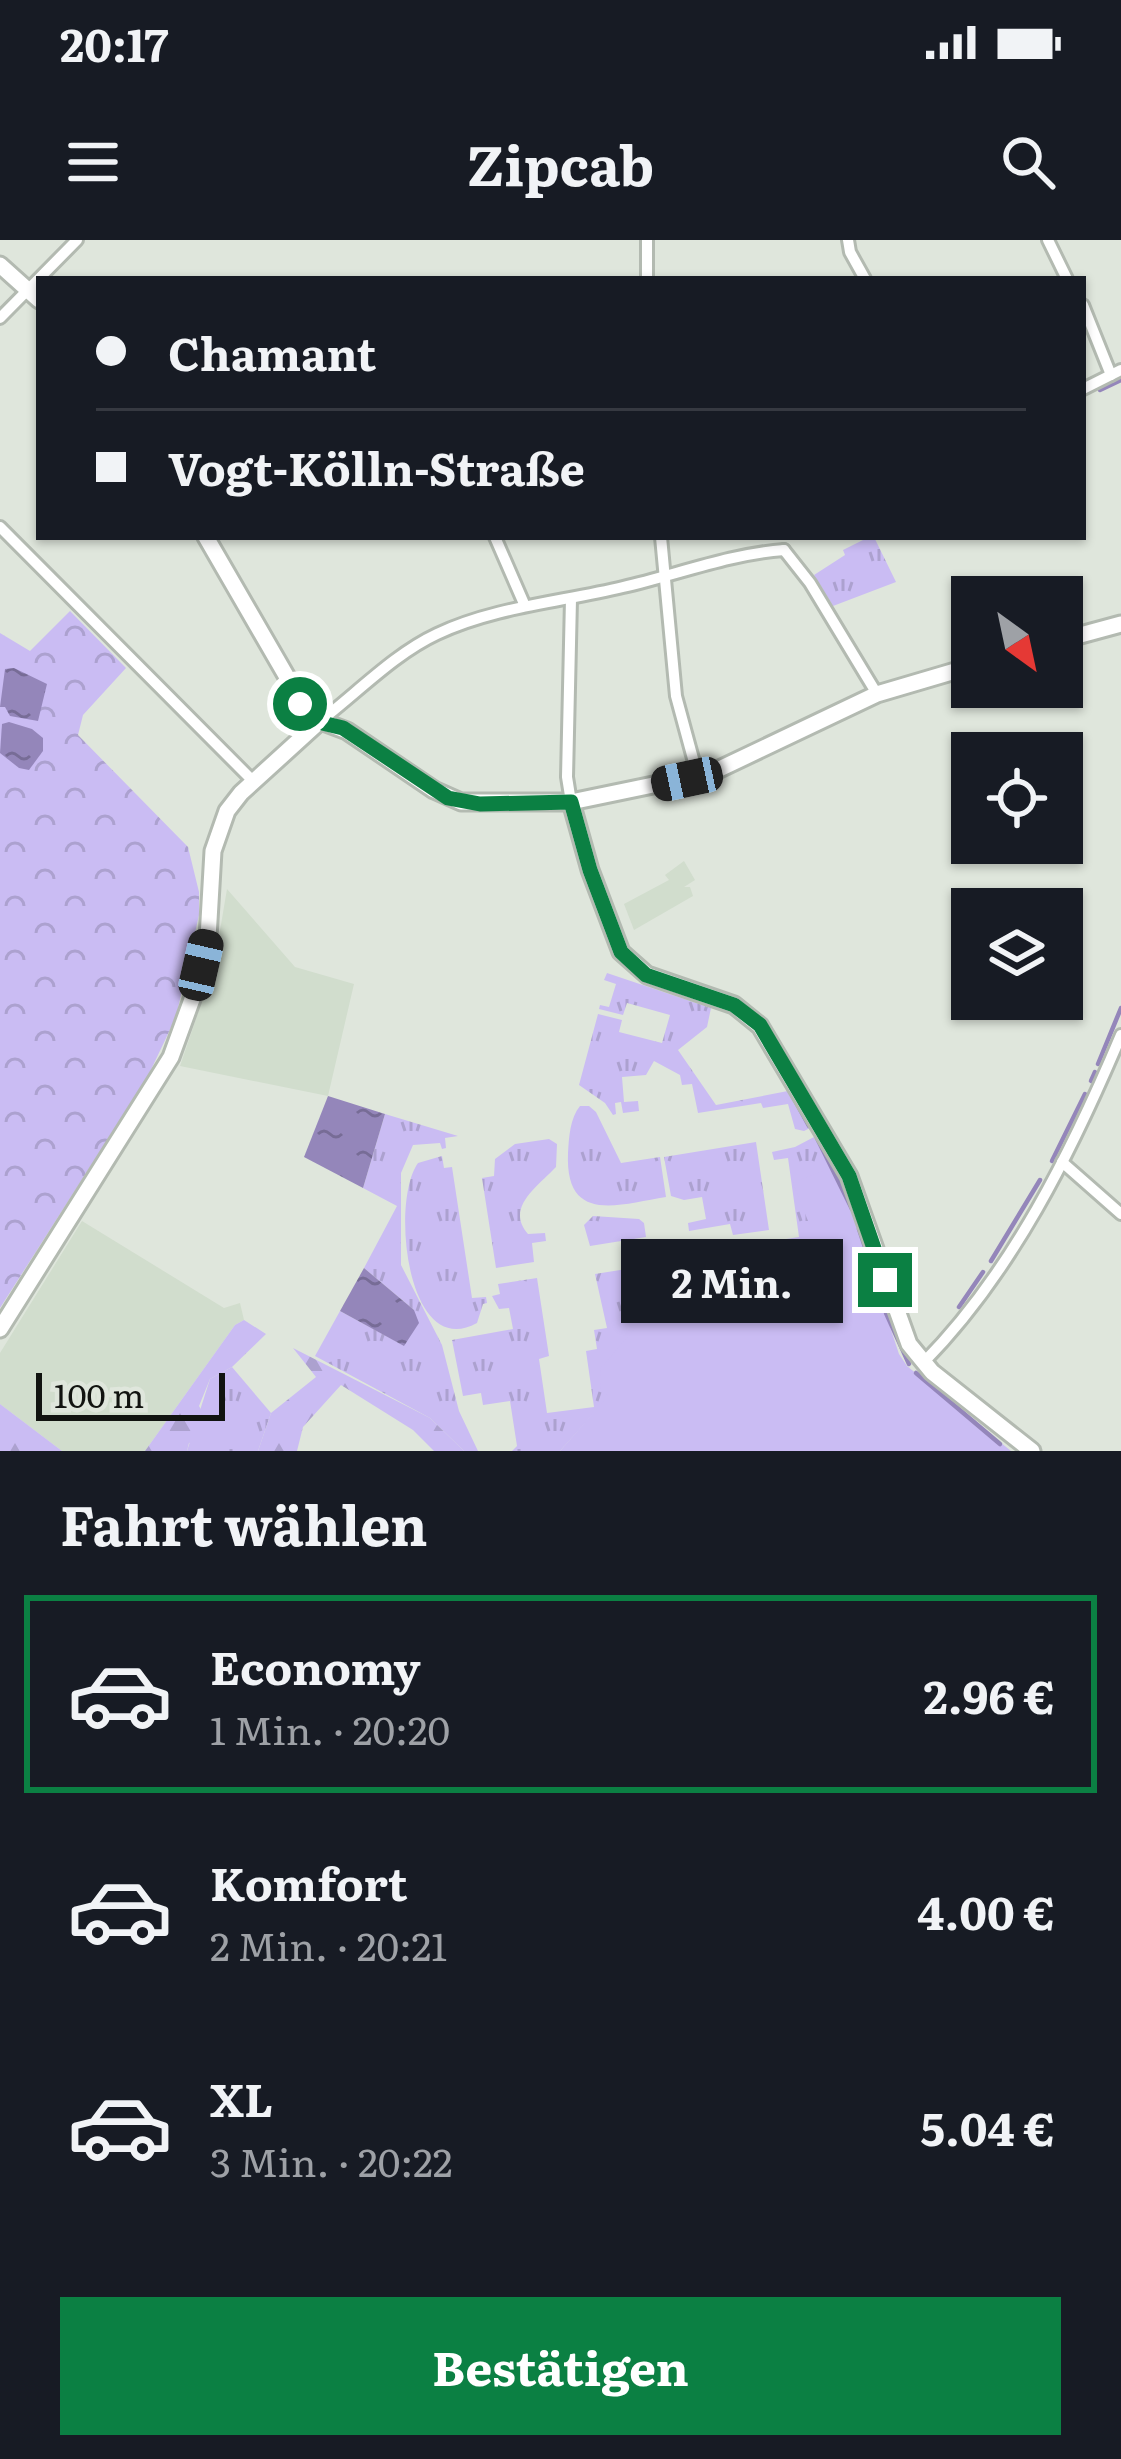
<!DOCTYPE html>
<html lang="de">
<head>
<meta charset="utf-8">
<style>
  body { margin:0; font-family:Literata,serif; background:#242831; color:#f1f3f6; height:100vh; display:flex; flex-direction:column; font-size:45px; white-space:nowrap }
  * { box-sizing:border-box; margin:0 }
  p { font-size:39px; color:#9ea1a6 }
  .icon { flex:none; width:66px; height:66px; fill:none; stroke:currentColor; stroke-width:2; stroke-linecap:round; stroke-linejoin:round }
  .map { position:relative; height:1211px; overflow:hidden }
  .panel { display:flex; flex-direction:column; background:#171b24; flex:1 }
  .panel>* { flex:none }
  .guide { position:absolute; left:36px; top:36px; width:1050px; height:264px; border-radius:0px; box-shadow:0 3px 9px #0004; display:grid; align-content:center; height:264px; padding:0 60px; background:#171b24 }
  .needle { width:78px; rotate:147deg }
  .fabs { position:absolute; left:951px; top:336px; display:grid; gap:24px }
  .fabs a { display:grid; place-items:center; width:132px; height:132px; border-radius:0px; background:#171b24; box-shadow:0 3px 9px #0004; font-size:60px }
  .scale { position:absolute; left:36px; bottom:30px; width:189px; box-sizing:border-box; padding-left:12px; border:6px solid #111310; border-top:0; font-size:33px; line-height:42px; white-space:nowrap; color:#111310; -webkit-text-stroke:9px #dfe6dc; paint-order:stroke }
  .end { position:absolute; width:54px; height:54px; margin:-27px; border:15px solid #0b8043; background:#fff; box-shadow:0 0 0 6px #fff }
  .from { border-radius:50% }
  .bubble { position:absolute; height:84px; border-radius:0px; background:#171b24; box-shadow:0 3px 9px #0004; font-size:39px; font-weight:700; line-height:84px; text-align:center }
  .car { position:absolute; width:36px; height:72px; margin:-36px -18px; border-radius:15px; box-shadow:0 0 9px 3px #0007; background:linear-gradient(#222 24%,#8ab4d8 0 40%,#222 0 76%,#8ab4d8 0 86%,#222 0) }
  .guide b { display:flex; align-items:center; gap:42px; height:114px; font-size:45px }
  .guide b+b { border-top:3px solid #363941 }
  .guide i { width:30px; height:30px; background:#f1f3f6 }
  ul { padding:0; list-style:none }
  li { display:flex; align-items:center; gap:36px; height:198px; margin:0 24px 18px; padding:0 36px; border:6px solid transparent; border-radius:0px }
  li div { flex:1 }
  li b { display:block; font-size:45px }
  li em { font-style:normal; font-weight:700 }
  li.active { border-color:#0b8043 }
  li>.icon { width:108px; height:108px; stroke-width:1.5 }
  h2 { padding:0 60px; font-size:54px; line-height:144px }
  .primary-button { display:flex; gap:24px; margin-top:auto; padding:24px 60px }
  .primary-button a { flex:1; height:138px; border-radius:0px; background:#0b8043; color:#fff; font-size:48px; font-weight:700; line-height:138px; text-align:center }
  .status { display:flex; justify-content:space-between; align-items:center; height:84px; padding:0 60px; background:#171b24; direction:ltr }
  .status svg { height:33px; fill:currentColor }
  header { display:flex; justify-content:space-between; align-items:center; height:156px; padding:0 60px; background:#171b24; font-size:54px; font-weight:700 }
  .map>svg:first-child { display:block }
</style>
</head>
<body>
<div class="status"><b>20:17</b><svg viewBox="0 0 49 12"><path d="M0 12V9h3v3zM5 12V6h3v6zM10 12V3h3v9zM15 12V0h3v12zM26 1h20v11H26zM47 4h2v5h-2z"/></svg></div>
<header><svg class="icon" aria-label="menu" viewBox="0 0 24 24"><path d="M4 6h16M4 12h16M4 18h16"/></svg>Zipcab<svg class="icon" aria-label="search" viewBox="0 0 24 24"><circle cx="10" cy="10" r="6"/><path d="M15 15l6 6"/></svg></header>
<div class="map">
<svg width="1121" height="1211" viewBox="0 0 1121 1211">
  <defs>
    <pattern id="grass-tufts" width="24" height="20" patternUnits="userSpaceOnUse" patternTransform="scale(3)"><rect width="24" height="20" fill="#cabcf3"/><path d="M3 7l-1-3M5 7V3M7 7l1-3M15 17l-1-3M17 17v-4M19 17l1-3" fill="none" stroke="#aca1cf"/></pattern>
    <pattern id="forest-firs" width="22" height="20" patternUnits="userSpaceOnUse" patternTransform="scale(3)"><rect width="22" height="20" fill="#cabcf3"/><path d="M5 1l3.5 6h-7zM16 11l3.5 6h-7z" fill="#aca1cf"/></pattern>
    <pattern id="park-crowns" width="20" height="18" patternUnits="userSpaceOnUse" patternTransform="scale(3)"><rect width="20" height="18" fill="#cabcf3"/><path d="M2 6a3 3 0 1 1 6 0M12 15a3 3 0 1 1 6 0" fill="none" stroke="#aca1cf"/></pattern>
    <pattern id="water-ripples" width="26" height="14" patternUnits="userSpaceOnUse" patternTransform="scale(3)"><rect width="26" height="14" fill="#9486ba"/><path d="M2 4q2-2 4 0t4 0M15 11q2-2 4 0t4 0" fill="none" stroke="#776c96"/></pattern>
  </defs>
  <rect width="100%" height="100%" fill="#dfe6dc"/>
  <g fill="#d1ddcd">
    <path d="M684,621L695,640L684,647H690L693,656L634,690L624,664L669,640L665,635Z"/>
    <path d="M227,649L295,727L354,744L328,856L180,826L214,726Z"/>
    <path d="M82,981L224,1068L240,1063L244,1080L235,1085L145,1211H62L0,1164V1113Z"/>
  </g>
  <g fill="url(#grass-tufts)">
    <path d="M869,297H874L896,342L833,366L814,335L845,315L843,310Z"/>
    <path d="M607,733L711,768L707,787L678,810L716,865L793,850L814,886L804,891L795,889L788,864L763,868L761,863L698,873L692,844L682,845L680,835L654,821L646,835L622,837L624,862L638,861L639,871L623,873L621,862L615,863L616,874L613,875L605,863L579,845L598,774L622,780L619,792L662,803L670,775L627,763L623,775L599,769L600,765L609,767L616,744L604,740Z"/>
    <path d="M580,866H589L596,872L621,923L660,917L666,957C617,965 565,984 568,913C569,897 570,878 580,866Z"/>
    <path d="M385,874L458,896L445,898L446,908L442,909L440,903L413,905L401,933V1025L442,1105L459,1171L478,1211H464L430,1178L315,1116L340,1071L403,1105L414,1070L364,1028L397,966L363,948Z"/>
    <path d="M814,897L832,927L800,1015L780,1004L736,1014L560,1211H512L517,1206L510,1161L483,1165L481,1153L463,1156L452,1100L513,1089L509,1068L499,1069L492,1056L500,1054L498,1044L537,1038L549,1116L539,1119L547,1173L594,1167L586,1111L597,1109L594,1090L607,1088L595,1034L734,1012V1007L799,997L788,918L774,920L772,912L795,907Z"/>
    <path d="M549,899L557,904L556,927C537,947 505,968 528,994L545,993L546,1001L532,1003L534,1022L496,1028L482,938L494,936L495,919L515,904Z"/>
    <path d="M756,902L769,990L733,995L730,984L689,991L688,983L706,979L702,957L684,960L671,956L664,917Z"/>
    <path d="M442,916L444,928L452,927L472,1058L486,1057L487,1063L483,1064L477,1083C407,1122 390,962 418,923Z"/>
    <path d="M593,976L639,979L644,983L646,997L590,1006L584,985Z"/>
    <path d="M232,1127L271,1173L258,1211H187L210,1139Z"/>
  </g>
  <g fill="url(#forest-firs)">
    <path d="M244,1080L266,1094L232,1127L210,1139L199,1166L210,1185L202,1200L189,1203L187,1211H145L235,1085Z"/>
    <path d="M293,1108L430,1178L464,1211H434L413,1190L341,1145L303,1187L297,1211H258L271,1173L316,1137Z"/>
    <path d="M0,1164L62,1211H0Z"/>
  </g>
  <path fill="url(#park-crowns)" d="M70,371L126,428L83,475L78,495L188,607L199,652V675L176,777L148,836L0,1068V393L30,411Z"/>
  <path fill="#cabcf3" d="M832,927L849,963L899,1114L907,1126L1011,1211H560L608,1156L601,1150L600,1129L692,1022L800,1000L810,986L793,943Z"/>
  <g fill="url(#water-ripples)">
    <path d="M14,428L47,444L38,481L10,476L5,467H0L5,429Z"/>
    <path d="M9,482L32,489L43,498V511L29,530L19,528L0,513L2,484Z"/>
    <path d="M328,856L385,874L363,948L304,917Z"/>
    <path d="M364,1028L414,1070L419,1083L404,1106L340,1071Z"/>
  </g>
  <g fill="none" stroke-linecap="round" stroke-linejoin="round">
    <g stroke="#9486ba" stroke-width="4.5">
      <path d="M1100,150L1121,140"/>
      <path d="M1098,824L1121,768"/>
      <path d="M1091,841L1095,832"/>
      <path d="M791,853L809,886"/>
      <path d="M817,898L852,969"/>
      <path d="M1052,921L1085,854"/>
      <path d="M859,989L884,1064"/>
      <path d="M991,1021L1040,940"/>
      <path d="M959,1067L983,1032"/>
      <path d="M886,1073L909,1124"/>
      <path d="M916,1133L1000,1204"/>
    </g>
    <g stroke="#b3bab1" stroke-width="16">
      <g id="street">
        <path d="M647,0V39"/>
        <path d="M848,0L850,12L865,39"/>
        <path d="M1048,0L1067,39"/>
        <path d="M1083,65L1111,135"/>
        <path d="M0,78L77,0"/>
        <path d="M1083,149L1121,130"/>
        <path d="M0,287L254,542"/>
        <path d="M495,297L525,366"/>
        <path d="M661,297L676,456L698,537"/>
        <path d="M784,310L810,343L877,454"/>
        <path d="M319,482C356,454 394,414 437,394C494,367 561,362 623,347C676,335 729,314 784,310"/>
        <path d="M571,562L567,537L571,359"/>
        <path d="M1062,922L1121,974"/>
        <path d="M923,1123C1012,1033 1072,911 1121,795"/>
      </g>
    </g>
    <g stroke="#b3bab1" stroke-width="21">
      <g id="secondary">
        <path d="M0,25L39,60"/>
        <path d="M206,297L310,477L347,491L434,550L461,562H571L711,533L877,454L972,426"/>
        <path d="M1062,400L1121,384"/>
        <path d="M571,562L590,630L621,712L647,735L734,765L760,786L849,936L909,1104L932,1132L1032,1211"/>
        <path d="M0,1089L171,817L195,751L208,698L213,611L227,571L241,553L319,482"/>
      </g>
    </g>
    <use href="#street" stroke="#fff" stroke-width="10"/>
    <use href="#secondary" stroke="#fff" stroke-width="15"/>
  </g>
  <g fill="none" stroke-linecap="round" stroke-linejoin="round">
    <path stroke="#0b8043" stroke-width="15" d="M300,464L314,481L343,488L448,558L480,564L571,562L590,630L621,712L646,735L734,765L760,785L849,936L885,1040"/>
  </g>
</svg>
<div class="fabs">
<a><svg class="needle" viewBox="-14 -14 28 28"><path d="M0-13l5 13h-10z" fill="#e53935"/><path d="M0 13l5-13h-10z" fill="#9ea1a6"/></svg></a>
<a><svg class="icon" aria-label="locate" viewBox="0 0 24 24"><circle cx="12" cy="12" r="6"/><path d="M12 2v4M12 18v4M2 12h4M18 12h4"/></svg></a>
<a><svg class="icon" aria-label="layers" viewBox="0 0 24 24"><path d="M12 4l9 5-9 5-9-5zM3 14l9 5 9-5"/></svg></a>
</div>
<div class="scale">100 m</div>
<i class="end from" style="left:300px;top:464px"></i>
<i class="end" style="left:885px;top:1040px"></i>
<div class="bubble" style="left:621px;top:999px;width:222px">2 Min.</div>
<i class="car" style="left:687px;top:539px;rotate:258deg"></i>
<i class="car" style="left:201px;top:725px;rotate:13deg"></i>
<div class="guide">
<b><i class="from"></i>Chamant</b>
<b><i></i>Vogt-Kölln-Straße</b>
</div>
</div>
<section class="panel">
<h2>Fahrt wählen</h2>
<ul>
<li class="active"><svg class="icon" aria-label="car" viewBox="0 0 24 24"><path d="M5 17H2v-5l4-1 3-4h7l3 4 3 1v5h-3M9 17h6M6 11h13"/><circle cx="7" cy="17" r="2"/><circle cx="17" cy="17" r="2"/></svg><div><b>Economy</b><p>1 Min. · 20:20</p></div><em>2.96 €</em></li>
<li><svg class="icon" aria-label="car" viewBox="0 0 24 24"><path d="M5 17H2v-5l4-1 3-4h7l3 4 3 1v5h-3M9 17h6M6 11h13"/><circle cx="7" cy="17" r="2"/><circle cx="17" cy="17" r="2"/></svg><div><b>Komfort</b><p>2 Min. · 20:21</p></div><em>4.00 €</em></li>
<li><svg class="icon" aria-label="car" viewBox="0 0 24 24"><path d="M5 17H2v-5l4-1 3-4h7l3 4 3 1v5h-3M9 17h6M6 11h13"/><circle cx="7" cy="17" r="2"/><circle cx="17" cy="17" r="2"/></svg><div><b>XL</b><p>3 Min. · 20:22</p></div><em>5.04 €</em></li>
</ul>
<div class="primary-button"><a>Bestätigen</a></div>
</section>
</body>
</html>
